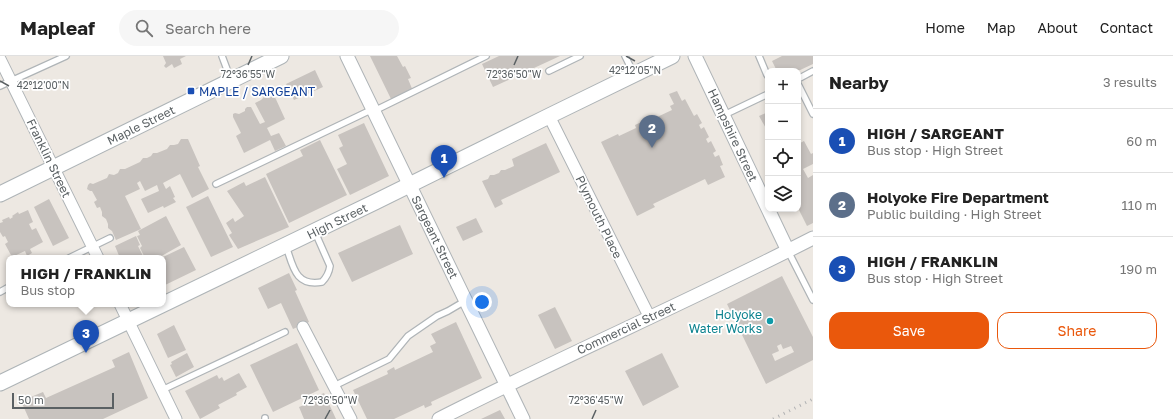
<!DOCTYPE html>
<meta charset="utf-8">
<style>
:root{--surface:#fff;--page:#f6f6f6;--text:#222;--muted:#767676;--line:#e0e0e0;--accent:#ea580c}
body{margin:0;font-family:"Golos Text",sans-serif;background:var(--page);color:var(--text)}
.controls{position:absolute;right:12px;top:12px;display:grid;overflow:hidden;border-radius:8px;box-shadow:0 2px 6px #0003}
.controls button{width:36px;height:36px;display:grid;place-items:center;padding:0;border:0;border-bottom:1px solid var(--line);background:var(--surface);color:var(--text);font:20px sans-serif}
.scale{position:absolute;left:12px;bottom:10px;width:102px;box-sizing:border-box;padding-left:4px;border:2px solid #5a6063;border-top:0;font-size:11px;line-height:14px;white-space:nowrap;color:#5a6063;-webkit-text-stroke:3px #fff;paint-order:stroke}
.you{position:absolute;left:482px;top:246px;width:14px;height:14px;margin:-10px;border:3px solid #fff;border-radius:50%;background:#1a73e8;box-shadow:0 0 0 6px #1a73e833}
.badge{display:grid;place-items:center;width:26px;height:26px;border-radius:50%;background:var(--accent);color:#fff;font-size:13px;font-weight:700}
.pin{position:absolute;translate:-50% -33px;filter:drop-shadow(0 1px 2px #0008)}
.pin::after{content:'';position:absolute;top:21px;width:14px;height:12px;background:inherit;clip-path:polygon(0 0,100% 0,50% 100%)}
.popup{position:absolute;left:6px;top:199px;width:160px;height:52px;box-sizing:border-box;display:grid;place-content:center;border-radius:8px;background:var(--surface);filter:drop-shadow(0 1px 3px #0005);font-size:13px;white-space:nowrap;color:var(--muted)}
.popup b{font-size:15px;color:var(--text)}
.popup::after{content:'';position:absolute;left:50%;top:100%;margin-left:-8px;border:8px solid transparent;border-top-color:var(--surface)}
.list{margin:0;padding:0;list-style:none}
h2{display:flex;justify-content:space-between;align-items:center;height:52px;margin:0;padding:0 16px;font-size:17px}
h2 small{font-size:13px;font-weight:400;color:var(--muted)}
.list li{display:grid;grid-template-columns:26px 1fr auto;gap:12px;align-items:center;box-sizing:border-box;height:64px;padding:0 16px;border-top:1px solid var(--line)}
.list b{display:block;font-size:15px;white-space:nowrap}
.list p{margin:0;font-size:13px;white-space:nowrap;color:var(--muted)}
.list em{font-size:13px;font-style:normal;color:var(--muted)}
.actions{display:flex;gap:8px;padding:12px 16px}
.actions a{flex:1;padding:9px 0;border:1px solid var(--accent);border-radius:12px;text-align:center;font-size:14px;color:var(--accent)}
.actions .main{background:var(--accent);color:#fff}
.icon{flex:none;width:22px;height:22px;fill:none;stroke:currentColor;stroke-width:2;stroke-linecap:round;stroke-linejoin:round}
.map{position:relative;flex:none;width:813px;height:363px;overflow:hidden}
header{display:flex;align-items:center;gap:24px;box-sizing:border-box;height:56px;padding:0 20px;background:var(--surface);border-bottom:1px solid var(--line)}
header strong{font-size:19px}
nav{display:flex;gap:22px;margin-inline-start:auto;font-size:14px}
.search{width:280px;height:36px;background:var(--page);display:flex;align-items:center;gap:10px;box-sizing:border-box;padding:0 14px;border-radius:22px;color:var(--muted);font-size:15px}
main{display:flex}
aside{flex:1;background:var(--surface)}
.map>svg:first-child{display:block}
.building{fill:#c8c3bf;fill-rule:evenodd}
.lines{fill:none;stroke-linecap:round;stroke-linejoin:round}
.service-casing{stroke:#afb4b7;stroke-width:8}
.minor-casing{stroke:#afb4b7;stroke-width:13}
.tertiary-casing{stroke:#afb4b7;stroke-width:15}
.secondary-casing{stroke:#aeb4b7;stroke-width:17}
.service{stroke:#fff;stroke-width:5.5}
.minor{stroke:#fff;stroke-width:11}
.tertiary{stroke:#fff;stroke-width:13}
.secondary{stroke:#fff;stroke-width:15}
.rail{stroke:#b1b2b3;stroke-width:3;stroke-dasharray:1 5;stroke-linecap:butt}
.ticks{fill:none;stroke:#5a6063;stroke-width:1.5}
.transit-dot{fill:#1a4fb4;stroke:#fff;stroke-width:1.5}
.culture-dot{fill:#0f9aa8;stroke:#fff;stroke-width:1.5}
.labels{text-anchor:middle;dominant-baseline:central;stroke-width:3.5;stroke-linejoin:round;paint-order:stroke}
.transit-label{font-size:12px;fill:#164399;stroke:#fff;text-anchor:start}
.street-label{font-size:12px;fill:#5a6063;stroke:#fff}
.culture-label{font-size:12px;fill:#0d838f;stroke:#fff;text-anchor:end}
.ticks-label{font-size:10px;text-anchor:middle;fill:#5a6063;stroke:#fff;stroke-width:3.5;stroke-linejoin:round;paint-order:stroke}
</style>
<header>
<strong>Mapleaf</strong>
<div class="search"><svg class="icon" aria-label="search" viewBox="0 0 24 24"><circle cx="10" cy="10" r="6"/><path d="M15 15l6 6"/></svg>Search here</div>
<nav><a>Home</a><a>Map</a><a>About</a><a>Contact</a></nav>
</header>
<main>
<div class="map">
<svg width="813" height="363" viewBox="0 0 813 363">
<rect width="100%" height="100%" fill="#ede8e2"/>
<path class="building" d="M163,0H186L180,3L182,8L174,12L172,8L166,12L164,10L166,7Z
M370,0H397L403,11L405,10L411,22L408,23L413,35L392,45Z
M499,0H560L493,31L482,8Z
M782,0H813V8L798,15H777L772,5Z
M315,14L323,31L294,44L286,28Z
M677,35L682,45L685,43L694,60L697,58L702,67L699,69L701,73L704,71L709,81L706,83L708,87L711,85L716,95L713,97L715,101L719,99L723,109L720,110L725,121L708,129L705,123L653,148L655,151L637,160L601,86L618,78L619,80L636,72L635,69L654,60L655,62L672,54L670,50L674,48L669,38Z
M274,39L285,63L267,72L271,80L279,77L286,90L275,95L270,84L244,97L236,80L241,77L233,61V58L235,57L239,58L245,55V53L247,51H251L260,68L265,66L255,47L261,44L264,41H268Z
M768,56V76L759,60Z
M364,67L389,120L350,139L337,113L347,108L339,92L343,90L338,79Z
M181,83H188L200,110L198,111L209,133L192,142L180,118L163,127L166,133L170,130L175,141L173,142L176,146L164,152L163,150L148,157L141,143L159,135L157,129L145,135L140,125L137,127L140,133L125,140L141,173L116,184L112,175L108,172V168L106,163L102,160V156L100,151L97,152L94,146L97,144L92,135H90L87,133L88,129L90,127L93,128L107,122L109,118L114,119L118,117L120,113H125L140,106L143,102H147L151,100L153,97H157L167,93L170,89H174L178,88Z
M320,84L347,139L289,167L266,118L303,100L300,94Z
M804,85L811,98L813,97V108L803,113L808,122L813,119V167L807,170L798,152V88Z
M546,87L560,116L501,144L503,148L495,152L482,125L488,123L490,119H494L499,117L501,114H505L514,110L512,103Z
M265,121L289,171L238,193L229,179L232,177L226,167L233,162L235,166L244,160L227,135L244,126L246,130Z
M208,140L233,191L211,201L186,151Z
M49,143L69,182L53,190L34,151Z
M28,154L33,166L29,168L32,174L36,172L43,186L30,193L32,197L27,200L25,195L12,201L5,188L8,186L5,180L3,181L0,176V167L3,166L2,164L9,161L10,163L13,161L12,160L18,156L19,158Z
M166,160L181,189L158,202H145L140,192L142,190L137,180L140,179L138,175Z
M476,162L483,176L463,185L456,171Z
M400,169L413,198L352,226L338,197Z
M136,180L140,189L138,190L144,202H120L115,190Z
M184,191L196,214L163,230V201Z
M289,217L297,234L295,235L309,266L293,273L281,247L268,253L258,232Z
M782,220L813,281V304L766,328L727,248ZM781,288L783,293L791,290L794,296L775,305L772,298L779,295L777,290Z
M555,251L572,285L555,293L538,259Z
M456,266L482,322L431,346L432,349L425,352L424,349L394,363H367L353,334L388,318L387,315L394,311L395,314L433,296L430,290L436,287L431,278Z
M174,269L186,294L168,302L157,278Z
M297,287L319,334L273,356L250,309Z
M129,296L148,342L103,363H29L21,345L43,336L46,342L115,311L112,304Z
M187,297L194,311L176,321L170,309L172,308L171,306Z
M662,297L679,331L643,350L625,315Z
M239,317L247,331L236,337L237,339L218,349L220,352L200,363L185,335L217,319L219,323L222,321L224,325Z
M324,337L336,363H304L299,351L309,347L307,344Z
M500,354L505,363H481Z"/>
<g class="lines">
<defs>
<path id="service" d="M222,0L231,24
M625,0L634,18
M759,0L767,19
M549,15L580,0
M798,23L813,15
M798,28L813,58
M0,30L66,0
M374,55L486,0
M724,59L768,38
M216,128L373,53
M286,190C293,210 295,231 322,226C327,221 329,217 330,210L315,176
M788,195L813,244
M69,202L110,182
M0,236L9,231
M334,330L389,303L408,280L437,260L448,255L465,245
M162,334L285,276
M265,362V363"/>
<path id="minor" d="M0,3L98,202
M549,60L650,262
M120,248L176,363
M303,271L351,363"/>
<path id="tertiary" d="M347,0L523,363
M695,0L788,195
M439,363C563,300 690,245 813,182"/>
<path id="secondary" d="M0,138L281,0
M0,327L375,146L549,60L672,0"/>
</defs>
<use href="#service" class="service-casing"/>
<use href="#minor" class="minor-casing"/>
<use href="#tertiary" class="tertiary-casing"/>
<use href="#secondary" class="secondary-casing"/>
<use href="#service" class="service"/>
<use href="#minor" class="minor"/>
<use href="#tertiary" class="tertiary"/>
<use href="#secondary" class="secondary"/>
<path class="rail" d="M773,363L813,343"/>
</g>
<path class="ticks" d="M626,0L635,5M248,9L252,0M514,9L518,0M0,25L9,30M325,363L330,354M592,363L596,354"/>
<rect class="transit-dot" x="187" y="31" width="8" height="8" rx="2"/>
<circle class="culture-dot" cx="770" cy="265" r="4"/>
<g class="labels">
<g class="transit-label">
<text x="199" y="35">MAPLE / SARGEANT</text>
</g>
<g class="street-label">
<text transform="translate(141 69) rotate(-26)">Maple Street</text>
<text transform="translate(733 79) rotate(65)">Hampshire Street</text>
<text transform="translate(49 102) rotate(64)">Franklin Street</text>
<text transform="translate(599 161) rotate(64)">Plymouth Place</text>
<text transform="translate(337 165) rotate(-26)">High Street</text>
<text transform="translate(435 181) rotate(64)">Sargeant Street</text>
<text transform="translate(626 272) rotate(-25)">Commercial Street</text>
</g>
<g class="culture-label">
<text x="762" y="258">Holyoke<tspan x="762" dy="14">Water Works</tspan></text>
</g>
</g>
<g class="ticks-label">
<text x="635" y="18">42°12'05"N</text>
<text x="248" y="22">72°36'55"W</text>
<text x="514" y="22">72°36'50"W</text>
<text x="43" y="33">42°12'00"N</text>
<text x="330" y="348">72°36'50"W</text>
<text x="596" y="348">72°36'45"W</text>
</g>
</svg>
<div class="controls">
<button>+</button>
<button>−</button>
<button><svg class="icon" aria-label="locate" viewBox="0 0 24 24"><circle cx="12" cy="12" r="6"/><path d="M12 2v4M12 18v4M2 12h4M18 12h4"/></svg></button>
<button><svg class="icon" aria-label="layers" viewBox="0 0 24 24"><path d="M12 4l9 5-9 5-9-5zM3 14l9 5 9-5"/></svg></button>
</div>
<div class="scale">50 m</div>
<div class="you"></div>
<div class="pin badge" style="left:444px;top:122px;background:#1a4fb4">1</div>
<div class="pin badge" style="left:652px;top:92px;background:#5c6f8a">2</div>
<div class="pin badge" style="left:86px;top:297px;background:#1a4fb4">3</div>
<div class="popup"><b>HIGH / FRANKLIN</b>Bus stop</div>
</div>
<aside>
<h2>Nearby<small>3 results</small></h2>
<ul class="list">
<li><span class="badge" style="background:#1a4fb4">1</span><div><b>HIGH / SARGEANT</b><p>Bus stop · High Street</p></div><em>60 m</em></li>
<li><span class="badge" style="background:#5c6f8a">2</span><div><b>Holyoke Fire Department</b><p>Public building · High Street</p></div><em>110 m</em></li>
<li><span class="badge" style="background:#1a4fb4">3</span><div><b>HIGH / FRANKLIN</b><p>Bus stop · High Street</p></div><em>190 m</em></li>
</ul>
<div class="actions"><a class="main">Save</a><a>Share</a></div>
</aside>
</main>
